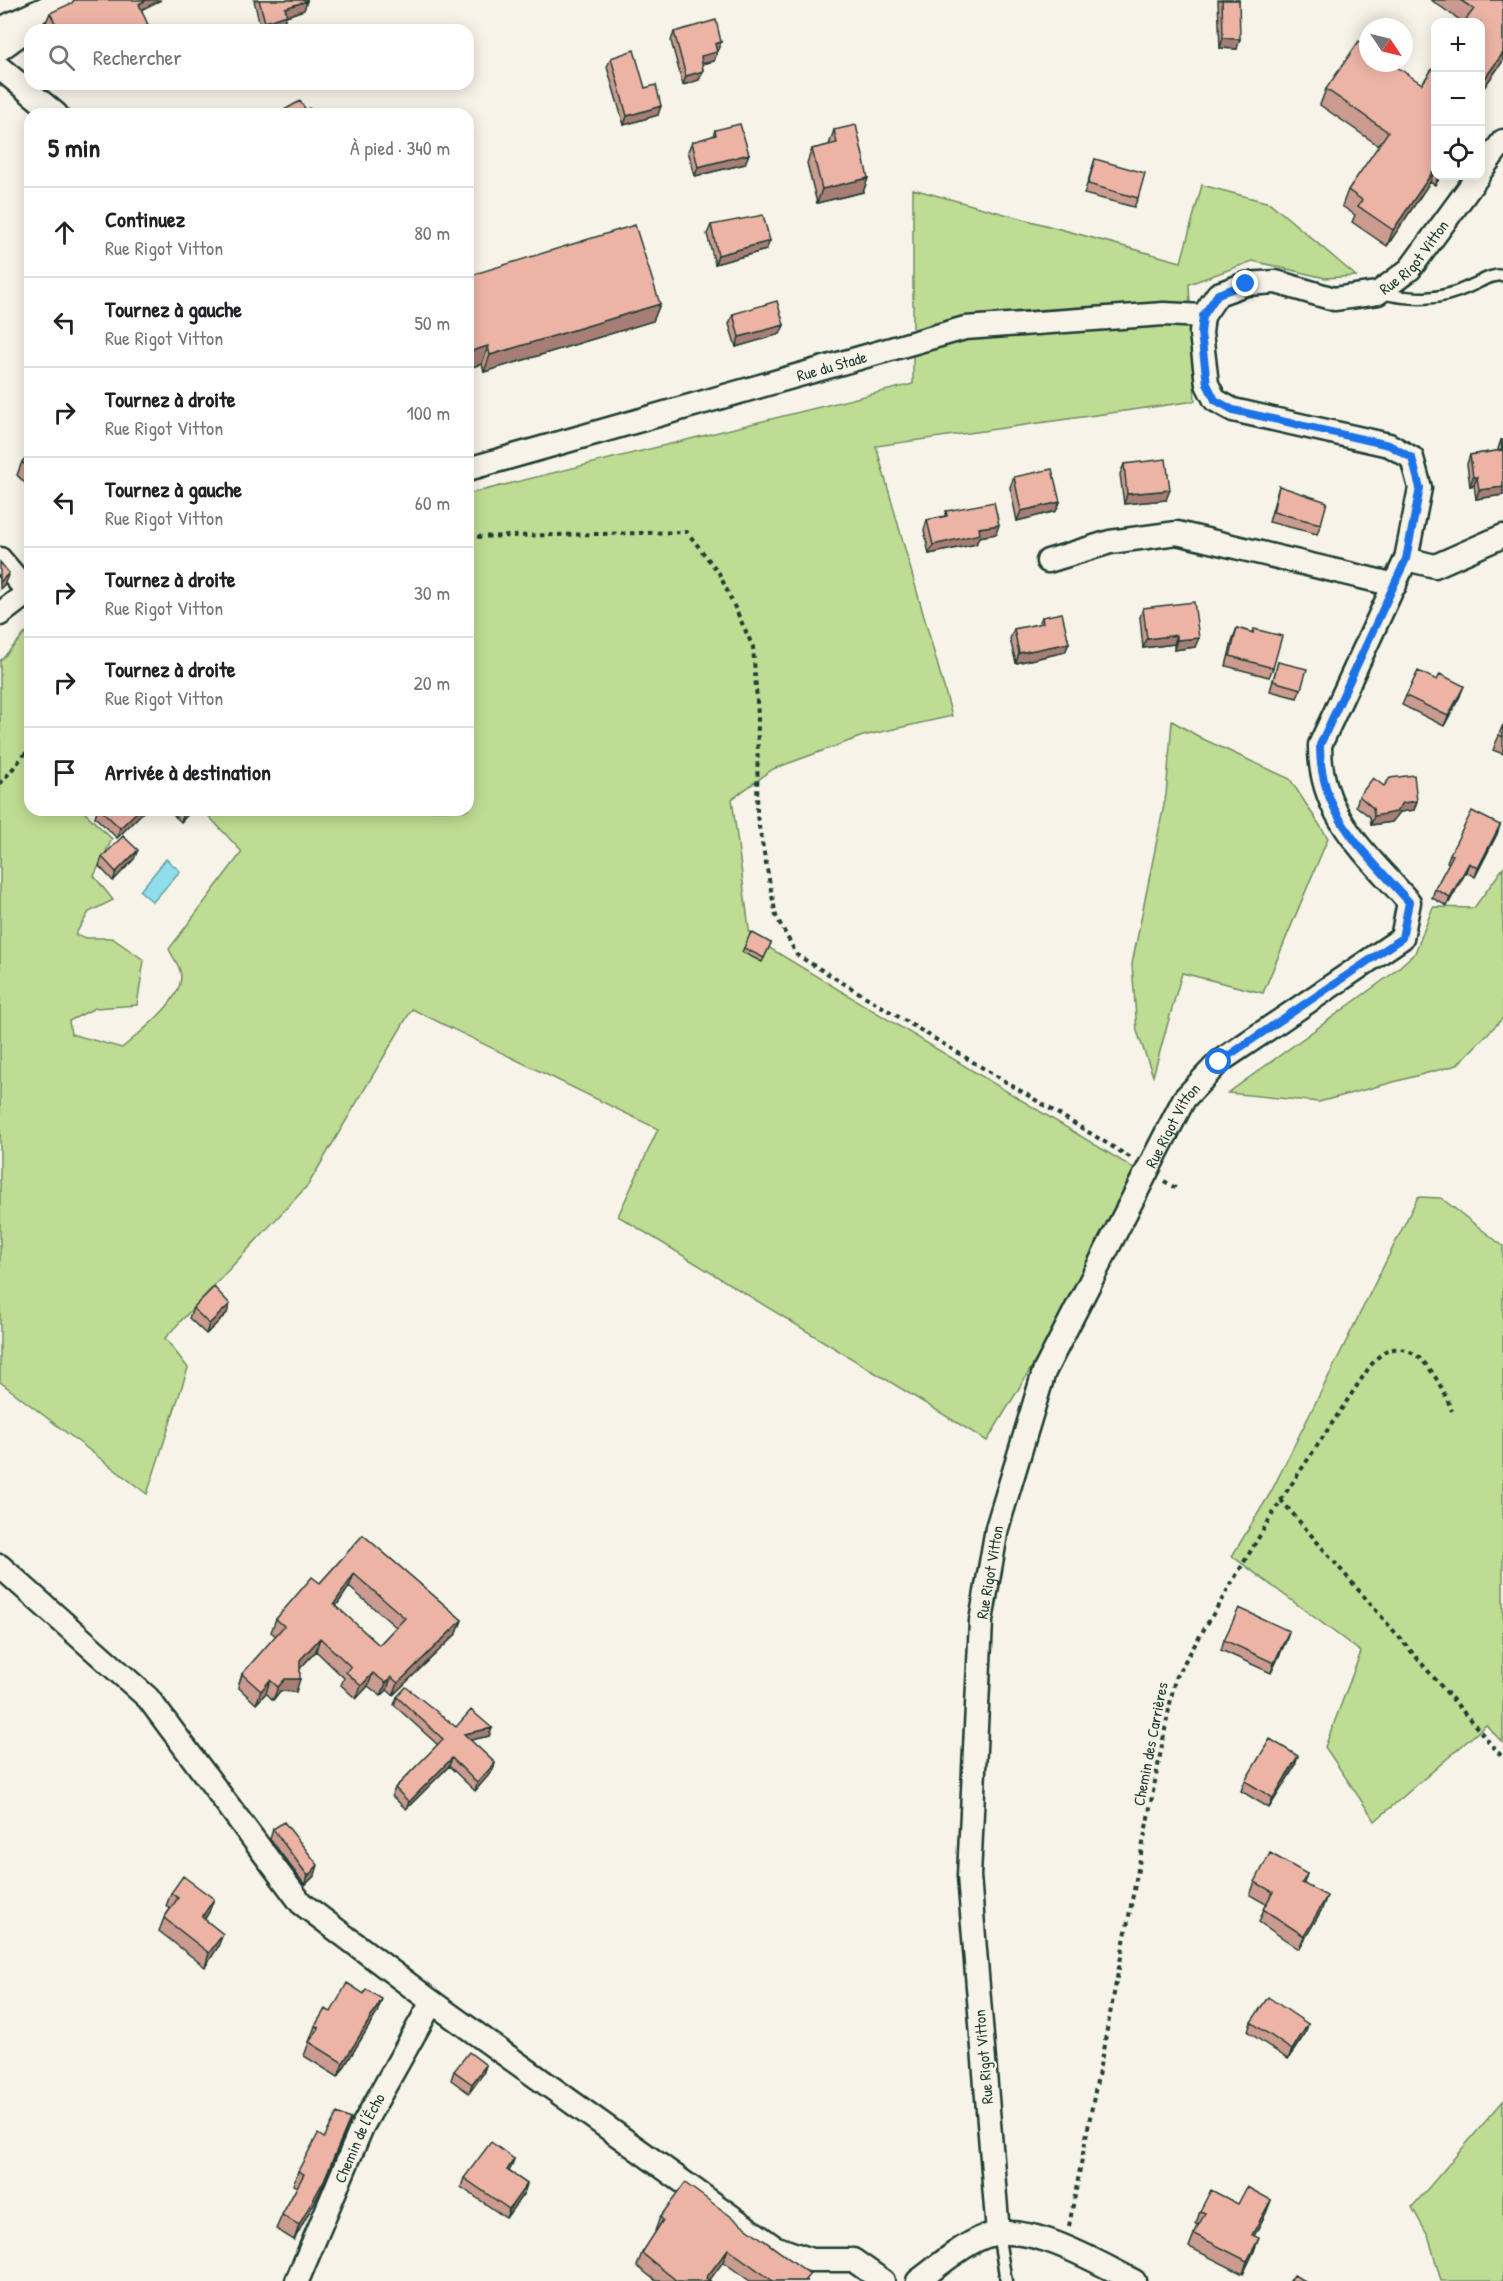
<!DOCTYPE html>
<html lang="fr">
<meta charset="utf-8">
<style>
:root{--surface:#fff;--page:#f2f2f2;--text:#202124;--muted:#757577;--line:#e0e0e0}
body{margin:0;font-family:"Patrick Hand",sans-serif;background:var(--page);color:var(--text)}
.controls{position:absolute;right:18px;top:18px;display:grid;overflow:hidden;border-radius:12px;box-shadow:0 3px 15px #0003}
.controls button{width:54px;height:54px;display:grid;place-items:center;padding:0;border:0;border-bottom:2px solid var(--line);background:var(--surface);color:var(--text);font:30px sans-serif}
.compass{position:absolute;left:1359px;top:18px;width:54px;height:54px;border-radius:50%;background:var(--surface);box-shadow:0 3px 15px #0003;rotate:125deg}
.stop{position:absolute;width:18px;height:18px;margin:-14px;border:4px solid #1a73e8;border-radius:50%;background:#fff}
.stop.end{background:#1a73e8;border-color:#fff;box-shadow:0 2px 6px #0008}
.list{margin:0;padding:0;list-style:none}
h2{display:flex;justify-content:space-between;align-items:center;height:78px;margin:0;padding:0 24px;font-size:26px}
h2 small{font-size:20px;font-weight:400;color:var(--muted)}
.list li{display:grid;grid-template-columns:39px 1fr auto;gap:18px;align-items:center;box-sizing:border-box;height:90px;padding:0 24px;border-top:2px solid var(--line)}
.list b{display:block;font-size:22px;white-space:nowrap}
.list p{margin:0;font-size:20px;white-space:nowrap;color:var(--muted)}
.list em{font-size:20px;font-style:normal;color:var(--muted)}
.icon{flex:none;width:33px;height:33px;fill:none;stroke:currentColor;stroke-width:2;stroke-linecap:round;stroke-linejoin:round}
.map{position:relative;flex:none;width:1503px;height:2281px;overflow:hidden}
.search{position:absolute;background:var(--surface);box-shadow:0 3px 15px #0003;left:24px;top:24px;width:450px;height:66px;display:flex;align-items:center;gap:15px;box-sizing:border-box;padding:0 21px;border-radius:18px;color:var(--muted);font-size:22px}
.panel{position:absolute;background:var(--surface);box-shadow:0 3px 15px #0003;left:24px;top:108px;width:450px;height:708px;border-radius:18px}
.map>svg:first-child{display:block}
.green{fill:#bfdc93;stroke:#6f8c64;stroke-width:1.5}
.water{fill:#8fdeec;stroke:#629ea2;stroke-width:1.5}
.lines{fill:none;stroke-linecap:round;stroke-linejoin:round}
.lane-casing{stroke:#1f3d34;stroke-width:15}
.street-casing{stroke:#1f3d34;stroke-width:27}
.path{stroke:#1f3d34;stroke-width:4;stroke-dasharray:4.5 4.5;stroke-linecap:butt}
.lane{stroke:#f7f3e8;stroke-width:10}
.street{stroke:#f7f3e8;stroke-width:22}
.wall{fill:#cc9b8f;stroke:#1f3d34;stroke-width:1.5;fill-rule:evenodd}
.shaded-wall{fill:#a67e74;stroke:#1f3d34;stroke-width:1.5}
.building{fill:#edb4a6;stroke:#1f3d34;stroke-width:1.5;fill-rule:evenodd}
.route{stroke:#1a73e8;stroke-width:8}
.labels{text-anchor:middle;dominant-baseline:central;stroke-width:4.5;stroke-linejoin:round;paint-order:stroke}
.street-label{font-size:16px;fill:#1f3d34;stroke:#f7f3e8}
</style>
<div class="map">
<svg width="1503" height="2281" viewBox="0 0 1503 2281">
<rect width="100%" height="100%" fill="#f7f3e8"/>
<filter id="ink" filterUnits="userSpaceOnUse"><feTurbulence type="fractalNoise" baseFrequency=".0167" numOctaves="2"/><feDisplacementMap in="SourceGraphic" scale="12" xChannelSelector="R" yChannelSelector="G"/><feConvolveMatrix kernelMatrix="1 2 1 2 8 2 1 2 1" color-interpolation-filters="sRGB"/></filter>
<g filter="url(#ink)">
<path class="green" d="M1202,185L1270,203L1356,276L1325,278L1253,261L1189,284L1195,401L876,446L952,716L863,736L773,769L732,799L750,936L1135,1169L1052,1334L987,1441L618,1216L658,1129L412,1009L308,1185L165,1338L188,1368L147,1494L0,1382V661L30,628V810H82L112,839L94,876L113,900L89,912L75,935L87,938H112L144,960L137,1005L95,1008L69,1021L71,1034L122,1048C139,1033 188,997 180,971C178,963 172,956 169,949L242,852L203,810H468V494L913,384V189L1181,262Z
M1172,721L1203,739L1290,779L1328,838L1263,993L1182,973L1153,1076L1137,1031L1132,964L1166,795Z
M1503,868V1018L1457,1065L1319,1102L1228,1093L1389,976L1415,953L1433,907L1474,908Z
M1418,1197L1441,1198L1503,1246V1743L1486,1725L1375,1821L1325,1747L1361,1652L1232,1556L1271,1492Z
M1503,2101V2281H1441L1429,2238L1412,2207Z"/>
<path class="water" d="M166,859L180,871L153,902L140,891Z"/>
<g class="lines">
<defs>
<path id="lane" d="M1381,293C1412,300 1439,301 1468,287C1481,282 1489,275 1503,275
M998,2233L1006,2281"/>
<g id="street">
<path d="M0,29L63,0"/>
<path d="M0,49L33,25"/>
<path d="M0,68L56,114"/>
<path d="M1480,172L1503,141"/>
<path id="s1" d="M468,469L965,328L1164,314L1203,316"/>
<path d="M0,559L28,592"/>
<path d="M1406,559L1435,566L1503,536"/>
<path d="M1048,561L1110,542L1177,533L1395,585"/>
<path d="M0,614L30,591"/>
<path d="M0,1566L148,1698L301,1903L432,2002L774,2247L811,2260H853L883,2281"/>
<path id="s2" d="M998,2233L969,1876L981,1621L997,1528L1044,1372L1184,1099L1219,1062L1402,938L1409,902C1366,853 1319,815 1320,745L1406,559L1420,488L1412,458L1389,445L1233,410L1215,400L1207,384L1201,333L1203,316L1218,294L1246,284L1276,282L1334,299L1378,293L1410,269L1478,176"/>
<path id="s3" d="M297,2281L362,2127L432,2002"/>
<path d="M918,2281C937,2267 957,2249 979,2239C1024,2217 1094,2261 1134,2281"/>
</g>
</defs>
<use href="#lane" class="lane-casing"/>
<use href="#street" class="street-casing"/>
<path class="path" d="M468,537L687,532L719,573L753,647L758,715L757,816L776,916L797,955L1131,1158
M0,784L30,748
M1164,1181L1179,1190
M1281,1500L1370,1366C1375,1361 1381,1352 1388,1350C1422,1341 1442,1387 1452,1411
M1069,2226L1175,1678L1281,1500L1503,1758"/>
<use href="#lane" class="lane"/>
<use href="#street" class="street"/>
</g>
<path class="wall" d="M254,0H307L304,10L286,16L283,24L266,30H261Z
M1218,0H1239L1237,49L1220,48Z
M1431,0H1503V61L1480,93V22H1463Z
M142,10L146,30H50L46,22L50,13Z
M674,32L718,51L717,52L714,61L702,64L703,71L699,80L683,85L671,41Z
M611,58L645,88L658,115L624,125L607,67Z
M1436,64V176H1441L1435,185L1430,182L1387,246L1352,222L1355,215L1342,206L1348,190L1379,146L1320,105L1326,89L1422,84Z
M715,130L745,164L695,176L688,151L692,142L713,136Z
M834,130L868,178L863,192L817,203L807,163L812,149L829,145Z
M1095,159L1138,198L1134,207L1084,194Z
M711,225L766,250L715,264L707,234Z
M468,276L660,304L653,321L484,372L482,364L468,368Z
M733,314L784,325L780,334L736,347L729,324Z
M1501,440H1503V495L1476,499L1474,485L1470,486L1467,464L1470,455L1498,451V449Z
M30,453V488L17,475L22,462Z
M1124,464L1166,500L1124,504L1120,474Z
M1014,477L1060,502L1056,511L1017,521L1010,487Z
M1279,486L1321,524L1317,534L1269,522Z
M946,511L996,534L979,537L976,544L929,554L924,530L927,520L945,516Z
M1143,608L1195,647L1174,650V644L1143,648L1140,617Z
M1042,617L1069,643L1065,652L1016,663L1010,639L1014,629L1039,624Z
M1237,628L1253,633L1273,668L1269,677L1226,666L1233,638Z
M1278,662L1301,689L1297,698L1270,691Z
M1437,680L1460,696L1444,726L1402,705L1406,696Z
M1503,725V754L1493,750Z
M1384,786L1417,801L1414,810L1400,812L1392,822L1371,825L1370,817L1356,806L1359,796Z
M97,810H145L117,838L95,817Z
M168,810H192L181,822Z
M1500,825L1497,834L1475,877L1466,872L1447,906L1432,898L1435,889L1449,863L1447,862L1450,854Z
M102,857L134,859L113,881L99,866Z
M771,943L762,962L742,952L744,948Z
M193,1308L227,1313L206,1334L189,1318Z
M363,1535L462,1620L457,1633L393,1695L387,1690L381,1696L368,1686L356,1699L341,1685L344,1678L316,1651L300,1668L296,1692L280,1691L273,1700L266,1693L256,1704L238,1687L242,1674L276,1636L271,1632L276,1619L320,1583ZM349,1587L396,1627L379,1645L336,1606Z
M1224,1640L1286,1641L1271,1673L1221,1650Z
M397,1697L456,1727L492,1728L489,1736L470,1740L495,1763L493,1770L475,1791L449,1766L406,1809L392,1796L395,1788L438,1745L394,1705Z
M1295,1766L1269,1808L1241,1791L1245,1781Z
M273,1829L315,1875L305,1885L270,1839Z
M1307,1874L1304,1883L1322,1909L1299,1949L1259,1922L1266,1904L1250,1895L1255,1882Z
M171,1893L209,1912L205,1919L218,1947L205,1967L159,1931L164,1918L170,1909L166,1906Z
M364,1994L377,2013L338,2077L304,2056L315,2026L331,2012Z
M1251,2022L1308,2024L1305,2034L1288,2059L1248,2032Z
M486,2065L483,2074L469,2093L451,2080L454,2071Z
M350,2119L319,2194L294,2240L276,2229L282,2215L297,2187L293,2185L298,2171L324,2138Z
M514,2159L509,2171L527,2184L524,2193L506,2218L461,2187L464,2178Z
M1271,2200L1266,2213L1254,2236V2251L1243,2274L1189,2247L1194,2234L1199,2225L1196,2224L1200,2211Z
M660,2217L807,2281H750L723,2262L709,2280L710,2281H656L637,2266L642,2253L656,2232L655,2231Z"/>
<path class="shaded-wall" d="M146,0H161L135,13L139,4Z
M307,1L304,10L286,16L283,24L266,30H262L265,22L285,8Z
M148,25L146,30H136Z
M1223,38L1240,39L1237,49L1220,48Z
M721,42L714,61L697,65L701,56L715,44Z
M1503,53V61L1480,93V85Z
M703,71L699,80L683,85L686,76Z
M661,106L658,115L624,125L627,116Z
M749,154L745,164L695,176L698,167Z
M1436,167L1430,182L1387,246L1393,230Z
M1438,176H1441L1435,185Z
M868,178L863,192L817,203L822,189Z
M770,241L766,250L715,264L718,255Z
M660,304L653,321L484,372L490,355Z
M784,325L780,334L736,347L739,337Z
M488,346L482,364L468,368V352Z
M1473,477H1477L1474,485L1470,486Z
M1503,487V495L1476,499L1479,490Z
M1170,490L1166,500L1124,504L1127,494Z
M1060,502L1056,511L1017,521L1021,511Z
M999,525L996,534L979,537L976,544L929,554L933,545L979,528Z
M9,573L4,585L0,589V582Z
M1177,635L1174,644L1143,648L1147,639Z
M1199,638L1195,647L1174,650L1177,640Z
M1069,643L1065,652L1016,663L1019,653Z
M1464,686L1460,696L1444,726L1448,716Z
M1417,801L1414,810L1400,812L1392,822L1371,825L1374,816L1403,803Z
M139,810H145L117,838L120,828Z
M187,810H192L181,822L184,813Z
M1500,825L1497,834L1475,877L1478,868Z
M138,850L134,859L113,881L116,872Z
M1469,863L1466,872L1447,906L1450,897Z
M230,1304L227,1313L206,1334L209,1324Z
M354,1574L349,1587L329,1617L334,1604Z
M462,1620L457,1633L393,1695L398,1683Z
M1289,1631L1286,1641L1271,1673L1274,1663Z
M320,1638L316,1651L296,1673L300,1660Z
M373,1673L368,1686L356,1699L361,1686Z
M391,1677L387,1690L381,1696L386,1683Z
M285,1679H300L296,1692L280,1691L273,1700L278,1687Z
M270,1680L266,1693L256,1704L261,1691Z
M492,1728L489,1736L462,1742L464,1734Z
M1298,1756L1295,1766L1269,1808L1273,1798Z
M452,1758L449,1766L406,1809L409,1802Z
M495,1763L493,1770L475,1791L477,1783Z
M318,1865L315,1875L305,1885L308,1876Z
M1327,1896L1322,1909L1299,1949L1304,1936Z
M214,1899L209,1912L197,1931L202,1917Z
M223,1934L218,1947L205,1967L209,1953Z
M382,1999L377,2013L338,2077L343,2063Z
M1308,2024L1305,2034L1288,2059L1292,2050Z
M486,2065L483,2074L469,2093L472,2084Z
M350,2119L319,2194L294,2240L299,2225Z
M514,2159L511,2168L503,2179L507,2170Z
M527,2184L524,2193L506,2218L509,2209Z
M1271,2200L1266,2213L1248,2248L1252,2235Z
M1259,2238L1254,2251L1243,2274L1247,2261Z
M728,2249L723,2262L709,2281L706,2278Z"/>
<path class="building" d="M74,0H146L139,4L148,25L136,30H99L98,27L92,30H59L50,13L72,3Z
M259,0H307V1L285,8L287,15L265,22Z
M1222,0H1239L1240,39L1223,38Z
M1460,0H1503V53L1480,85V22H1464L1474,9Z
M716,20L721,42L715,44L717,52L701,56L703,71L686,76L674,32Z
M1359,41L1368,47V63H1391L1422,84L1436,64V167L1393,230L1358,206L1362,200L1348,190L1388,132L1326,89Z
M634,50L645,88L656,85L661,106L627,116L611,58Z
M300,101L306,110L309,108L315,114H279V113Z
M740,124L749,154L698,167L692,142L716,135L715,130Z
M856,125L868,178L822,189L812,149L837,143L834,130Z
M1095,159L1145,173L1138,198L1088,184Z
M763,215L770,241L718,255L711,225Z
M635,225L660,304L490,355L488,346L468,352V276Z
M777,301L784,325L739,337L733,314Z
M1501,440H1503V487L1479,490L1477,477H1473L1470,455L1502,450Z
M30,453V470L22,462Z
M1166,459L1170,490L1127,494L1124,464Z
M1052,469L1060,502L1021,511L1014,477Z
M1279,486L1327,502L1321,524L1273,512Z
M994,502L999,525L979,528L980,534L933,545L927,520L947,516L946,511Z
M0,562L9,573L0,582Z
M1194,602L1199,638L1177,640V635L1147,639L1143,608Z
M1062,613L1069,643L1019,653L1014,629L1043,623L1042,617Z
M1237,628L1253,633L1254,629L1282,636L1273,668L1230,656Z
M1278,662L1307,669L1301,689L1273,681Z
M1418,671L1437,680L1440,674L1464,686L1448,716L1406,696Z
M1503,725V737L1499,735Z
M1414,775L1417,801L1403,803L1396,812L1374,816L1373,808L1359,796L1373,778L1384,786L1390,778Z
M101,810H139L120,828Z
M1472,811L1500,825L1478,868L1469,863L1450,897L1435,889L1453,855L1450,854Z
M123,836L138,850L116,872L102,857Z
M751,932L771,943L764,958L744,948Z
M214,1287L230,1304L209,1324L193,1308Z
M363,1535L462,1620L398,1683L391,1677L386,1683L373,1673L361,1686L346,1672L351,1667L320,1638L300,1660V1679H285L278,1687L270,1680L261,1691L242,1674L284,1626L276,1619L312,1577L320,1583ZM354,1574L405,1618L379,1645L334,1604Z
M1239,1608L1289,1631L1274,1663L1224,1640Z
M406,1687L456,1727L471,1710L492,1728L464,1734L495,1763L477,1783L452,1758L409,1802L395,1788L443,1739L397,1697Z
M1270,1739L1298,1756L1273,1798L1245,1781Z
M284,1822L318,1865L308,1876L273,1829Z
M1270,1853L1307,1874L1302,1883L1327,1896L1304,1936L1263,1909L1273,1892L1255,1882Z
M183,1876L214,1899L202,1917L223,1934L209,1953L164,1918L178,1898L171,1893Z
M347,1983L364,1994L366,1989L382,1999L343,2063L309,2042L319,2028L315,2026L325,2009L331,2012Z
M1268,1997L1308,2024L1292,2050L1251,2022Z
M469,2052L486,2065L472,2084L454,2071Z
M337,2113L350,2119L324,2180L299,2225L282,2215L304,2174L298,2171L318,2134L324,2138Z
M491,2142L514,2159L507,2170L527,2184L509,2209L464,2178Z
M685,2183L810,2274L804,2281H773L728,2249L706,2278L710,2281H677L642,2253L663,2220L660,2217Z
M1247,2187L1271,2200L1252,2235L1259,2238L1247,2261L1194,2234L1205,2213L1200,2211L1211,2190L1238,2204Z
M1294,2275L1304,2281H1290Z"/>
</g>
<g class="lines" filter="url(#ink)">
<path class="route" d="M1219,1062L1402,938L1409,902C1366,853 1319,815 1320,745L1406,559L1420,488L1412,458L1389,445L1233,410L1215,400L1207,384L1201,333L1203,316L1218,294L1246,284"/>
</g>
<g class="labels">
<g class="street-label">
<text stroke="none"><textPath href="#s2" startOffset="2516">Rue Rigot Vitton</textPath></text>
<text stroke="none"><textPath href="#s1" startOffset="378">Rue du Stade</textPath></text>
<text stroke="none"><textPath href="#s2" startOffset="1149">Rue Rigot Vitton</textPath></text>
<text stroke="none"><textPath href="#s2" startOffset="663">Rue Rigot Vitton</textPath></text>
<text transform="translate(1150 1744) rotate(-79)">Chemin des Carrières</text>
<text transform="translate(983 2057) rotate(-95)">Rue Rigot Vitton</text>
<text stroke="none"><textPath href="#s3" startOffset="156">Chemin de l'Écho</textPath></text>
</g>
</g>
</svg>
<div class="controls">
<button>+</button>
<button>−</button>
<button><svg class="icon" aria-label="locate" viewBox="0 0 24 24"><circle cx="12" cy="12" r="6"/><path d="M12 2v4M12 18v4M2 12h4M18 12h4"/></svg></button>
</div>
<svg class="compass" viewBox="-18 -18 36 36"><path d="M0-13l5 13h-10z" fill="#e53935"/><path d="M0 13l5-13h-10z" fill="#757577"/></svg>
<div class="stop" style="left:1219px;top:1062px"></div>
<div class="stop end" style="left:1246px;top:284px"></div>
<div class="search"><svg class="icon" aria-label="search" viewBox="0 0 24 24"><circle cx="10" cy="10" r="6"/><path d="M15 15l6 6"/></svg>Rechercher</div>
<section class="panel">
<h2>5 min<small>À pied · 340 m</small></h2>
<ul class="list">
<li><svg class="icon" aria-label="ahead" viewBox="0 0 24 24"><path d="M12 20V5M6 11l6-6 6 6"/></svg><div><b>Continuez</b><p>Rue Rigot Vitton</p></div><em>80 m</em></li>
<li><svg class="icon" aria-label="left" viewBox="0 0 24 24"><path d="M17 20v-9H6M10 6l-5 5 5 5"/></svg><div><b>Tournez à gauche</b><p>Rue Rigot Vitton</p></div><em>50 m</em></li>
<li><svg class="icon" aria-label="right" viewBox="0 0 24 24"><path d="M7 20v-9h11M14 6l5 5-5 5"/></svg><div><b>Tournez à droite</b><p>Rue Rigot Vitton</p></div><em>100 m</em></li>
<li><svg class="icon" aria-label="left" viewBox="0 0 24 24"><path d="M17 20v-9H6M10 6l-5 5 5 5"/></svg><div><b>Tournez à gauche</b><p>Rue Rigot Vitton</p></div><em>60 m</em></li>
<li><svg class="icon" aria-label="right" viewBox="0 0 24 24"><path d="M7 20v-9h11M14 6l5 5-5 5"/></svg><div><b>Tournez à droite</b><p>Rue Rigot Vitton</p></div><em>30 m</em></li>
<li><svg class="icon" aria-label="right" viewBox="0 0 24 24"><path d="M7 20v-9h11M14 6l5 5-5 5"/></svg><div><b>Tournez à droite</b><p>Rue Rigot Vitton</p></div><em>20 m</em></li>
<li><svg class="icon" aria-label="arrive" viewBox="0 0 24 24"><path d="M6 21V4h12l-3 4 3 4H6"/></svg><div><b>Arrivée à destination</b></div></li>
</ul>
</section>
</div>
